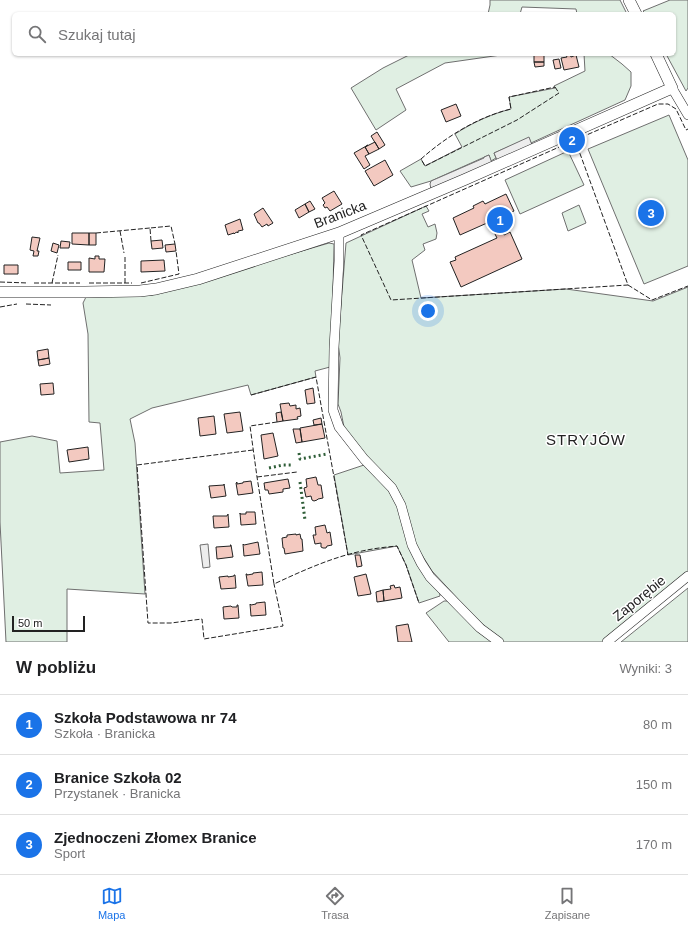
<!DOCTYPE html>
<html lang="pl">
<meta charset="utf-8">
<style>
:root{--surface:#fff;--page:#f6f6f6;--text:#202124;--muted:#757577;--line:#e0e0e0;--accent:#1a73e8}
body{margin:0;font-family:Arial,sans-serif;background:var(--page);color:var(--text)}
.scale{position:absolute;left:12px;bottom:10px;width:73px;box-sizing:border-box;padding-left:4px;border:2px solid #222;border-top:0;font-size:11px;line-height:14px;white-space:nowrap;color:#222;-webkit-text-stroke:3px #fff;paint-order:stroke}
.you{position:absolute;left:428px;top:311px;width:14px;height:14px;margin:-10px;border:3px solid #fff;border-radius:50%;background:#1a73e8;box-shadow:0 0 0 6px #1a73e833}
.badge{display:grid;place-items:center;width:26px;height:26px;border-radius:50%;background:var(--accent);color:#fff;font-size:13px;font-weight:700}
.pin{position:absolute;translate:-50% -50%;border:2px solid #fff;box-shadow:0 1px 4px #0006}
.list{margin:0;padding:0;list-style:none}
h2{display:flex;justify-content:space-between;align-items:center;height:52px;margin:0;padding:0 16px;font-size:17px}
h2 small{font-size:13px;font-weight:400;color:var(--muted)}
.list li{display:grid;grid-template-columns:26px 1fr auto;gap:12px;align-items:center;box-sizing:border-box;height:60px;padding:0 16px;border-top:1px solid var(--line)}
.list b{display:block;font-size:15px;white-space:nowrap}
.list p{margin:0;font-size:13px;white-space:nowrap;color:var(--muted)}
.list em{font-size:13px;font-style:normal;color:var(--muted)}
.icon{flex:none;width:22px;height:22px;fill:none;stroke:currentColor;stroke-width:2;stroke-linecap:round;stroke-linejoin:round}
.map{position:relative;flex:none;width:688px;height:642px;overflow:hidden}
.search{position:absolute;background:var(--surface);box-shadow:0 1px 3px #0004;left:12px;right:12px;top:12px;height:44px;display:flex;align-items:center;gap:10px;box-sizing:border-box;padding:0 14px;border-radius:6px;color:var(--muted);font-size:15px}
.sheet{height:232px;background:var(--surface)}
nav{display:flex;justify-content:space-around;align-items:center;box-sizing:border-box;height:56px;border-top:1px solid var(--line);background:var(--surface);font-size:11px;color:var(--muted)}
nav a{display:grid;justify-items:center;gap:2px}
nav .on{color:var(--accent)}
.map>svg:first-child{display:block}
.green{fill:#e0efe3;stroke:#6f6f6f}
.parking{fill:#ededed;stroke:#6f6f6f}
.building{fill:#f3c9c0;stroke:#222}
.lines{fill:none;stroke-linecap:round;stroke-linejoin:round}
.minor-casing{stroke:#222;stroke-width:10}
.tertiary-casing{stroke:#222;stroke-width:12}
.minor{stroke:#fff;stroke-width:9}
.tertiary{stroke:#fff;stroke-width:11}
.hedge{stroke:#2f5e38;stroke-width:3;stroke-dasharray:2 3;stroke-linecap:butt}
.fence{stroke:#222;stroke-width:1;stroke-dasharray:5 2;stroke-linecap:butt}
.labels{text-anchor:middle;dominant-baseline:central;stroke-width:3;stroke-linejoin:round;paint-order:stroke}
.street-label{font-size:14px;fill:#222;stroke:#fff}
.neighbourhood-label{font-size:15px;letter-spacing:1px;fill:#222;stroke:#fff}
</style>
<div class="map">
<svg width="688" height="642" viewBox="0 0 688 642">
<rect width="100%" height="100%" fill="#fff"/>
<path class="green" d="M490,0H620L627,14H577L576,9L522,7L520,14H488L490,5Z
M670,0H688V88L686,91L666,54H674V14H646L643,11Z
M411,54H508L445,63L396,89L406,110L376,130L351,88L383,68Z
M584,54H609L622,64L631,72V86L625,100L531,143L529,138L494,153L496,158L491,161L489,155L431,181L411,187L400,171L421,159L425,166L462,147L455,134C472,123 491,114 511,109L509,97L555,88L554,86L585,71Z
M669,115L688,160V266L644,284L588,149Z
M568,151L584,185L520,214L505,180Z
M579,205L586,223L568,231L562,213Z
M426,206L429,211L422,214L428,227L435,224L437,233L436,239L423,244L425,250L412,260L421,298L566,289L653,301L688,287V572L602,642H501L471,613L432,571L415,544L395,485L363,452L344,427L341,412L338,404L340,358L338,342L346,243Z
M329,243L334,244L332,340L330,367L315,371L316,377L251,395L248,385L152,408L130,419L135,443L145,594L67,589V642H6L0,522V442L32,436L57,441L60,473L104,470L100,423L89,422L88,334L83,303L86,297L152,295Z
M364,465L368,466L388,488L399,505L409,546L439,589L440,596L419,603L406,565L397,546L348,555L334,475Z
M688,588V642H621Z
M444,601H447L494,642H449L426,613Z"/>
<path class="parking" d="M529,137L532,145L497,160L494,153Z
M489,155L492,163L431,189L430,184L431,181L484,158V157Z
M208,544L210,567L203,568L200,545Z"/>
<path class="building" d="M534,54H544V62H534Z
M570,54L571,57L576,55L579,67L564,70L561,58L567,57L566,55Z
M559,59L561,68L555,69L553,60Z
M534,62H544V66L535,67Z
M456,104L461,116L446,122L441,110Z
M377,132L385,145L379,149L371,136Z
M375,142L379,149L369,154L365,147Z
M368,145L365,147L369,154L365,156L370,165L364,169L354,153Z
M385,160L393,175L374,186L365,171Z
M334,191L342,204L330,211L327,207L325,208L323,205L325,203L322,198Z
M506,194L514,211L460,235L453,218L474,208L473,206L483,201L485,204Z
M310,201L315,209L309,212L305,204Z
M305,204L309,212L299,218L295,210Z
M263,208L273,223L268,226L267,224L262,227L259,223H258L254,214Z
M240,219L243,230L238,231V233L237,232L235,233L234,234V233L228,235L225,225Z
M496,219L504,235L510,232L522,259L461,287L450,262L456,260L455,257L497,238L489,222Z
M72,233H89V245L72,244Z
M89,233H96V245H89Z
M32,237L40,238L37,251H39L38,256H33L34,251L30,250Z
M162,240L163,248L152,249L151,241Z
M61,241L70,242L69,248H60Z
M53,243L59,245L57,253L51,251Z
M175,244L176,251L166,252L165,245Z
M95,256H99V259H105L104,272H89V258L95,259Z
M164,260L165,271L141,272V261Z
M68,262H81V270H68Z
M4,265H18V274H4Z
M48,349L49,358L38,360L37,351Z
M49,358L50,364L39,366L38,360Z
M53,383L54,394L41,395L40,384Z
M313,388L315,403L307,404L305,390Z
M289,403L290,406L296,405V409L300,408L301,416L297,417L298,419L283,421L280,404Z
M240,412L243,431L227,433L224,414Z
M281,412L283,421L277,422L276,413Z
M214,416L216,434L200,436L198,418Z
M321,418L322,424L314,425L313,420Z
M322,424L325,438L302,442L300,428Z
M293,429H300L302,442L296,443Z
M273,433L278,456L264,459L261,435Z
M88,447L89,459L69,462L67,450Z
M316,477L318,485H321L323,498L318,499L317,500L314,501L312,500L311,496L306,497L304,488L307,487L306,479Z
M288,479L290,488L283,489V492L269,494L268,490H265L264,483Z
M251,481L253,493L238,495L236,483L237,482V484L243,483V482Z
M224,484L226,496L211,498L209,486L224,485Z
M246,512H255L256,524L241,525L240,513V514H246Z
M228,514L229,527L214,528L213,516H227Z
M325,525L327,533L330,532L332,545L327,546L326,548H323L321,547V543L315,544L313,535H316L315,527Z
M296,534V535L300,534L301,539H302L303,551L285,554L284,548H283L282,538L287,537V535Z
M258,542L260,554L244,556L243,544L244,545Z
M230,545H231L233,557L217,559L216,547L231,546Z
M355,555H360L362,566L357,567Z
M262,572L263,585L248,586L246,574H247V575L253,574V573Z
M366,574L371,594L358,596L354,577Z
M234,575H235L236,588L221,589L219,577L228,576V577L234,576Z
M394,585L395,588L400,587L402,598L384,601L383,590L391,589L390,586Z
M383,590L384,601L377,602L376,592Z
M265,602L266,615L251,616L250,604L251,605L256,604V603Z
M237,605H238L239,618L224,619L223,607L231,606L232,607H237Z
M408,624L412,642H398L396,626Z"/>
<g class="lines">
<defs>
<path id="minor" d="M672,88L688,115
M339,233V261L334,348L333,410L339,427L364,459L392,488L401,505L412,545L421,563L430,577L480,628L499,642
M607,642L688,576"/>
<path id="tertiary" d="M629,0L636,14
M0,292H85L140,291L156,289L198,279L339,233L466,179L672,88L656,54"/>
</defs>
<use href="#minor" class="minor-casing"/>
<use href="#tertiary" class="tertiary-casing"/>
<use href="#minor" class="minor"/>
<use href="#tertiary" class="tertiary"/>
<path class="hedge" d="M299,453L300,459L327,454
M269,468L283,465H293
M300,482L305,520"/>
<path class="fence" d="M555,87L559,93L517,120L425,166L421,159C447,136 478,117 511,109L509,97Z
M575,140L628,285L391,300L361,235Z
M575,140L658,104H668L676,109L686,130L688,129
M120,231L124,253
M96,233L150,228
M151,241L150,228L171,226L175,244
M0,282L28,283
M34,283H80
M52,283L58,255
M89,283H132
M125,283V256
M141,283L179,274L176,251
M628,285L652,300L688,286
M26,304L51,305
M0,307L17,304
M251,395L316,377L348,555
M277,422L250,426L257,477L274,584C304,570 335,556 367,550C377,548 387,547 397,546L406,565L419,603
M253,450L137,465L148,623H171L202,619L204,639L283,626L274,584
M257,477L297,472"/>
</g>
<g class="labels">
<g class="street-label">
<text transform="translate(340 214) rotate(-21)">Branicka</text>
<text transform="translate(639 598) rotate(-39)">Zaporębie</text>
</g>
<g class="neighbourhood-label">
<text x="586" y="439">STRYJÓW</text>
</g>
</g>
</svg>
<div class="scale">50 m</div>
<div class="you"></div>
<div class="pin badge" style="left:500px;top:220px">1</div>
<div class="pin badge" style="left:572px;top:140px">2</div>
<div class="pin badge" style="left:651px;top:213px">3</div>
<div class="search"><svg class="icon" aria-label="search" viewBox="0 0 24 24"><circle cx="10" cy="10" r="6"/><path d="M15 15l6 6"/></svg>Szukaj tutaj</div>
</div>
<section class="sheet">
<h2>W pobliżu<small>Wyniki: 3</small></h2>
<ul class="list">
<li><span class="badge">1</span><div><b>Szkoła Podstawowa nr 74</b><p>Szkoła · Branicka</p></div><em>80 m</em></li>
<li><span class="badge">2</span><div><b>Branice Szkoła 02</b><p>Przystanek · Branicka</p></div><em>150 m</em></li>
<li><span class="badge">3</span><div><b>Zjednoczeni Złomex Branice</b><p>Sport</p></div><em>170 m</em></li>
</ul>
</section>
<nav>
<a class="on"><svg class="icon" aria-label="map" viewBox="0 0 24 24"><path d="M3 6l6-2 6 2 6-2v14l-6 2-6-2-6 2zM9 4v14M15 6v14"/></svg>Mapa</a>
<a><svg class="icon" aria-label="directions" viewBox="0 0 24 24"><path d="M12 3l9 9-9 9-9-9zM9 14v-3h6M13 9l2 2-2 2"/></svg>Trasa</a>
<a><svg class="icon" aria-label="saved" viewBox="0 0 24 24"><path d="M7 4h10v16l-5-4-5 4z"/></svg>Zapisane</a>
</nav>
